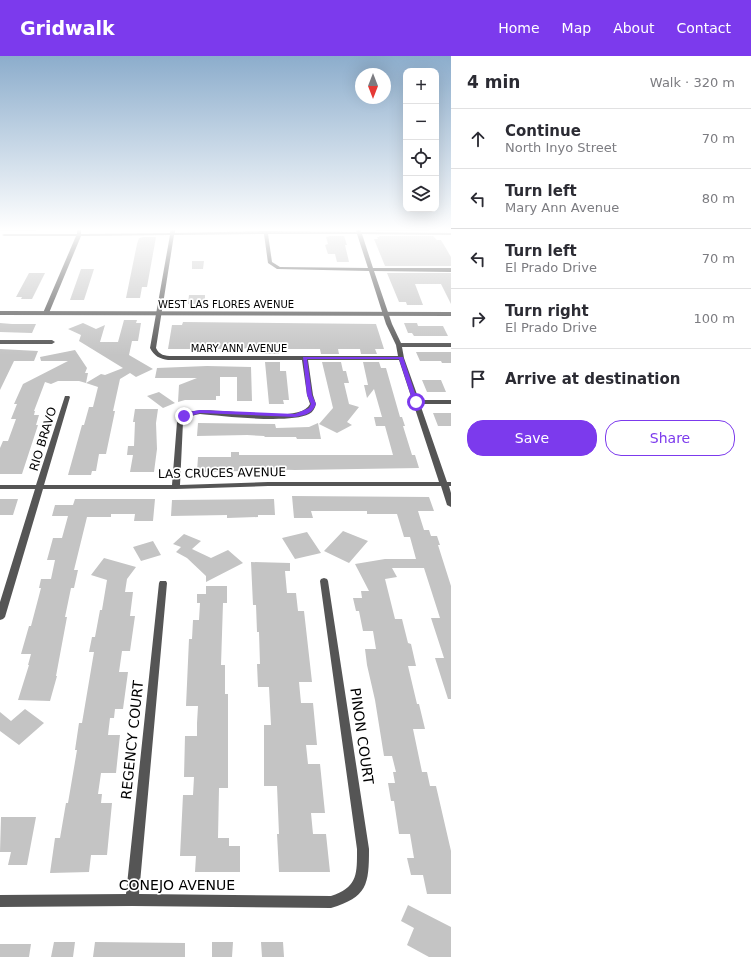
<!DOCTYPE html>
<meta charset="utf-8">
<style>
:root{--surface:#fff;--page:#f7f7f7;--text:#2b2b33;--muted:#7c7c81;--line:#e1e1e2;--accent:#7c3aed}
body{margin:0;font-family:"DejaVu Sans",sans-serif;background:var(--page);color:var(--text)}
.controls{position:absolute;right:12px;top:12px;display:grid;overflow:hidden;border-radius:8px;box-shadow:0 4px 16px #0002}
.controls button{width:36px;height:36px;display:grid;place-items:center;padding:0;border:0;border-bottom:1px solid var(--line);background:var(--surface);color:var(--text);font:20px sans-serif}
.compass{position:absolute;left:355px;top:12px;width:36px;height:36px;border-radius:50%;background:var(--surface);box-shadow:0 4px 16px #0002;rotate:180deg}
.stop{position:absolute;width:12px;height:12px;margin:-9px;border:3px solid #7c3aed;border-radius:50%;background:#fff}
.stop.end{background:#7c3aed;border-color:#fff;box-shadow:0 1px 4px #0008}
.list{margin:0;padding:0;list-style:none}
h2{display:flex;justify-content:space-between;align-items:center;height:52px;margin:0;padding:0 16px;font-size:17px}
h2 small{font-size:13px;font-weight:400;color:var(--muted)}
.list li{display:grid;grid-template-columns:26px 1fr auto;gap:12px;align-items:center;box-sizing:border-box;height:60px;padding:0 16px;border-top:1px solid var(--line)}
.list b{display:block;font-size:15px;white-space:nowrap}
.list p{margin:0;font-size:13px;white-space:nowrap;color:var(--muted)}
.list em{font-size:13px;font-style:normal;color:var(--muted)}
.actions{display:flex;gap:8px;padding:12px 16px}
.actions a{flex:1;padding:9px 0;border:1px solid var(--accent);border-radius:16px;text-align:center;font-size:14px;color:var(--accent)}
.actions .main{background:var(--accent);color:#fff}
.icon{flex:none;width:22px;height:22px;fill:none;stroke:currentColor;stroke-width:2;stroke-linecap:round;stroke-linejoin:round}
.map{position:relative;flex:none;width:451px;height:901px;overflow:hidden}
header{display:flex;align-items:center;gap:24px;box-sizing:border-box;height:56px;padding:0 20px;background:var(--accent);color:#fff}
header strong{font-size:19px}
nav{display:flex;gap:22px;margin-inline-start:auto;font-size:14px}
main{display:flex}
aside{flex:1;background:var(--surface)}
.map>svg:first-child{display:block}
.building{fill:#c4c4c4}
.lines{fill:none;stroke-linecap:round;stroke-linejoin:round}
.service{stroke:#555;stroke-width:3}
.minor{fill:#555;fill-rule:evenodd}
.tertiary{fill:#555;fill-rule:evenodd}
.route{fill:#7c3aed}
.labels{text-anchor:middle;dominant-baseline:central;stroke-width:3.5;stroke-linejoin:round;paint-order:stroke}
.far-street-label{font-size:10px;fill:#000;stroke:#fff}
.street-label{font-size:12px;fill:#000;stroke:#fff}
.near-street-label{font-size:14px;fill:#000;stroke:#fff}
</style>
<header>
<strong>Gridwalk</strong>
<nav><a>Home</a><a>Map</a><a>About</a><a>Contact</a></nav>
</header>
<main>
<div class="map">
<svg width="451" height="901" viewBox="0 0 451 901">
<rect width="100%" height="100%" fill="#fff"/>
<path class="building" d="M376,173H429L430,175H377Z
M330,180H344L347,189H345L349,206H337L335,198H328L325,189L328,188L326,181Z
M379,180H433L437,184H441L451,201V210H385L374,183H378L377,181H380Z
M144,181H156L147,231H142L140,242H126L137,188L139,182Z
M192,205H204L203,213H192Z
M81,213H94L84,244H70Z
M29,217H45L32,243H21L22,241H16Z
M387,217H451V248L441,228H415L423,249H407L406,246H399Z
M189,239H205V248H188Z
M124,264H137L136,267H141L138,285H132L129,299L153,313L136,321L130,317L120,323L113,355H115L106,398H99L96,415H92L91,419H68L82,369H84L89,351H93L98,331L86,327L101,318L105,319L123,312L79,285L81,279L68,273L83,267L96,273L105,269L100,286H118Z
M183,266L376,268L384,293H375L377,298H361L360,293H338L339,298H321L320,293H278L279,298H265L264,291L238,293H168L172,269H182Z
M0,267L12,268H36L32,277L0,276Z
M404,267H417L418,270H443L448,280H414L412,277H408Z
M0,293L38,295L34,305H14L0,334Z
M75,294L87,312L85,317H88L86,327L79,325H58L51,328L45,326L34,355H35L34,359H39L36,369H38L22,418H0V392L3,385H8L16,363H11L17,348H14L23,328L68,305H41L40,301Z
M416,296H451V307H442L441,305H420Z
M265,306H280V315H286L289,344H283L284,348H269Z
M322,306H341L343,315H346L349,327H344L349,348L359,351L347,366L352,369L337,377L319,368L333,352Z
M363,306H379L381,312H386L400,361H402L405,370H403L412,399H415L419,412L295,414L262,413V410H243V415L197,416L198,401H231V396H239V399H393L385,370H376L374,361H382L374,333L367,342L364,329H368Z
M207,310L251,311L252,345H237V321H220V340H216V344H185L178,346L179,329L197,322H155L157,312Z
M422,324H441L446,336H427Z
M159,336L175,347L163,352L147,340Z
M135,353H158L156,367L157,393L154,416H130L133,399H127L128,390H134L135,366H133Z
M433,357H451V370H438Z
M198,367L275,368L276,372L309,371L318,367L321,383H297L296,381H265L264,380L247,379L197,380Z
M292,440L429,441L434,455H418L424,474H429L431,480H437L440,489H438L451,530V643H448L435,602H444L431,562H440L424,512H392L397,521L385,523L395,563H402L408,587L411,588L416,610H408L417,648H419L425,673H413L422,716H427L430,730H436L451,795V838H427L423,819H411L407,802H414L410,778H399L394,745H391L388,727H395L393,716H396L392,700H384L375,644L367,609L365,593H376L373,575H363L359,555H356L353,542H362L361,535H369L355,508L385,503H416L410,481H404L397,458H367V455H311L313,462H294Z
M0,443H18L13,459H0Z
M75,443H155L153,465H134L135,458H111V461H87L74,514H78L74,532H71L65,561H67L56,620H57L50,645L18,644L29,609H28L31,598H21L29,570H31L41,532H39L41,523H51L55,504H47L53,482H62L68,460H52L55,449H73Z
M274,443L275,459H258V461L227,462V459L171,460L172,444Z
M343,475L368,485L349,507L324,495Z
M307,476L321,497L295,503L282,482Z
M184,478L201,485L192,493L211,502L228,494L243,507L206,526V520L187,502L176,496L181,491L173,488Z
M153,485L161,499L141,505L133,491Z
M104,502L136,511L127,523L125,536H133L130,560H135L130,595H122L119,616H128L123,653H115L114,662H110L108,679H120L116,717H101L98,738H102L101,747H112L107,799H91L89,816L50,817L55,782H60L66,747H68L77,694H75L79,667H82L94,596H89L92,581H95L100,554H102L107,524L91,519Z
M251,506L290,507V515H285L287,537H296L298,555H304L312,626H299L301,647H313L317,689H306L308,708H320L325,757H311L313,778H326L330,816H279L277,778H279L277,730H264V669H271L269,631H258L257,608H260L259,576H257L256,549H253Z
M206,530H227V547H223L221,609H225V638H228V732H219L218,782H229V790H240V816H195L196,800H180L183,739H193L194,721H184L185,680H197V667L198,650H186L189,583H192L193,564H199L200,547H197V538H206Z
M25,653L44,667L19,689L0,675V656L11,665Z
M1,761H36L27,809H8L11,796H0Z
M408,849L451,871V901H429L407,889L414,872L401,865Z
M54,886H75L73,901H51Z
M95,886L185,887V901H93Z
M212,886H233L232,901H212Z
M261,886H283L284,901H262Z
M0,888H31L29,901H0Z"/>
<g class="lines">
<path class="service" d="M0,173H19
M19,173H35"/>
<path class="minor" d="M77,173H81V178L170,177L171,173H175V177L266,175L356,176L357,173H360L361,176L451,177V179L362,178L373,212H451V216L374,215L392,268L401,287H451V291H402L404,302L419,344H451V348H420L447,426H451V430H449L451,437V451L447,449L441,430H268L176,433H43L5,561L3,563L0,564V546L35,433H0V429H36L65,340H69L70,341L44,429H172L177,366C180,362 184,358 189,356C212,348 299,371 310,348L307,339L302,304H168C160,303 154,300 150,292L170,179L81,180L49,257L44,258L43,257L76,180H4L2,179L4,178H77ZM264,178L268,207L277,213L369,215L386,268L396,289L398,300H172C165,300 159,299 156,292L174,179ZM268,178H357L368,212L280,211L272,206ZM308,304H399L439,426H268L180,429L183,366C188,361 193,359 200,358C223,360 290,368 309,358C313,356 315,352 316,348L313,339Z
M0,284H52L55,286L52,288H0Z
M324,522L327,523L328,525L369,793C369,829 367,841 331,852L132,850L0,851V839L126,838L159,527L160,525H166L167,527L139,838L331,840C358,831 357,818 357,793L320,525L321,523Z"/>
<path class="tertiary" d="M0,255L451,256V260L0,259Z"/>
</g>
<linearGradient id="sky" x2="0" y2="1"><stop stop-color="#8cadcc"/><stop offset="0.58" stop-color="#fff"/><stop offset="1" stop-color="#fff" stop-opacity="0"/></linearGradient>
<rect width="451" height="299" fill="url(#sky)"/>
<path class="route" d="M303,301H403L418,346L416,348L413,346L399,303H307L312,339L316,348C312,358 305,359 295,361L200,357L184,362L182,360L189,356L200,354L295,358L309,352L311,348L307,339Z"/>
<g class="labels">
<g class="far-street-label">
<text x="226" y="248">WEST LAS FLORES AVENUE</text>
<text x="239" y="292">MARY ANN AVENUE</text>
</g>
<g class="street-label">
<text transform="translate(43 383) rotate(-73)">RIO BRAVO</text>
<text transform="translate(222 417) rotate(-1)">LAS CRUCES AVENUE</text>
</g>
<g class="near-street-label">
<text transform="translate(362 680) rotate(82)">PINON COURT</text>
<text transform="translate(132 684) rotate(-84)">REGENCY COURT</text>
<text x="177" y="829">CONEJO AVENUE</text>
</g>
</g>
</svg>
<div class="controls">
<button>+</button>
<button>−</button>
<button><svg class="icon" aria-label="locate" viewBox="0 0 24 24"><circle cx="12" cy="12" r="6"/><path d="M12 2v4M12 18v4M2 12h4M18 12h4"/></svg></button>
<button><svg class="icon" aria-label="layers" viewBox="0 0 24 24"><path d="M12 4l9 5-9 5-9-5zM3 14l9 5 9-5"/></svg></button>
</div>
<svg class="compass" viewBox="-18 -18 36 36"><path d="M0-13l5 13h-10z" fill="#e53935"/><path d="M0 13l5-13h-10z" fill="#7c7c81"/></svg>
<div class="stop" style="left:416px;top:346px"></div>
<div class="stop end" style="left:184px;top:360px"></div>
</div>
<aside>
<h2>4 min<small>Walk · 320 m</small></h2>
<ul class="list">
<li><svg class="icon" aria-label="ahead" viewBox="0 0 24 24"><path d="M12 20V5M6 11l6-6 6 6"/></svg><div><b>Continue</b><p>North Inyo Street</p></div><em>70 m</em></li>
<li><svg class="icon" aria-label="left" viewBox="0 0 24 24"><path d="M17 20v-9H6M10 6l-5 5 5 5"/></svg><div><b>Turn left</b><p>Mary Ann Avenue</p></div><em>80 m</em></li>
<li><svg class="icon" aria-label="left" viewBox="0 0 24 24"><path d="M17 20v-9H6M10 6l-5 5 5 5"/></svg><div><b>Turn left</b><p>El Prado Drive</p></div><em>70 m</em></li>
<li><svg class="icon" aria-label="right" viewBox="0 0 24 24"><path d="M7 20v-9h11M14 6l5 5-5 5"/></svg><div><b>Turn right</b><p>El Prado Drive</p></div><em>100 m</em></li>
<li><svg class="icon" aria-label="arrive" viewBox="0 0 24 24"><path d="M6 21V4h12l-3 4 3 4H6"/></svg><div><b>Arrive at destination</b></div></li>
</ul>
<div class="actions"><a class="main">Save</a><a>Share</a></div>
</aside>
</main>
